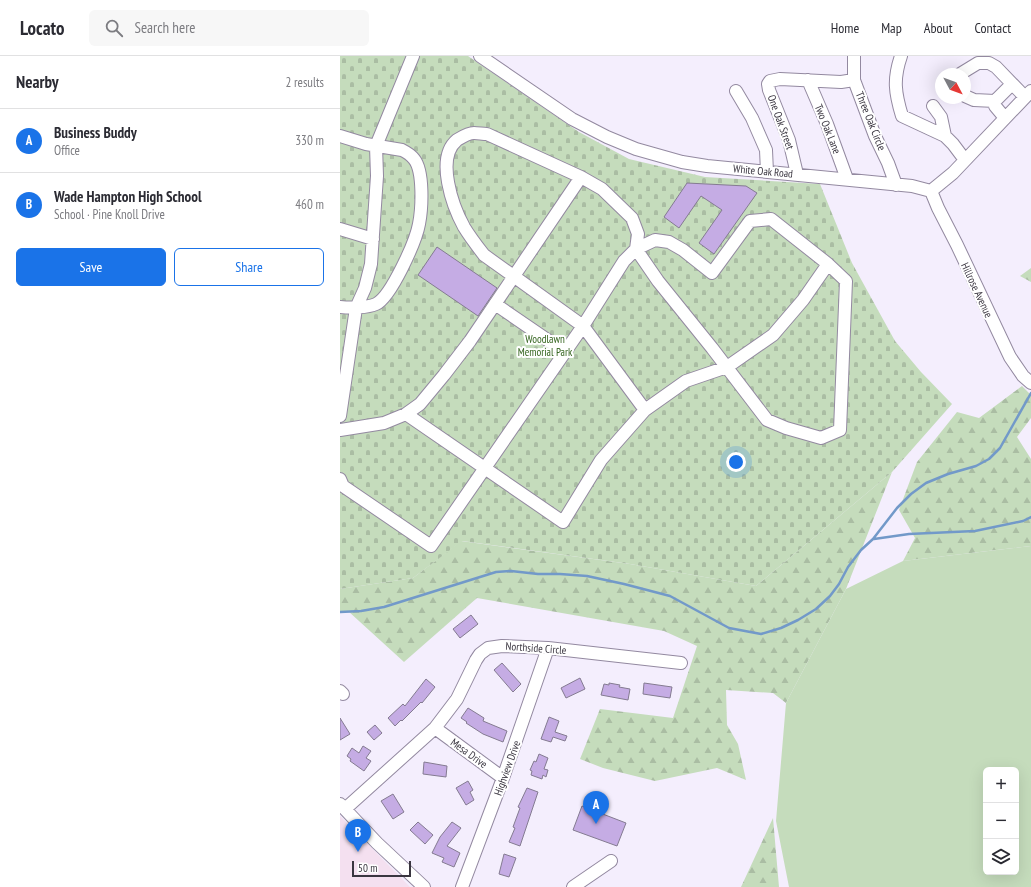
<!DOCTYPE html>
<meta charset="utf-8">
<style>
:root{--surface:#fff;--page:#f7f7f7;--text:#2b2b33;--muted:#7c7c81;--line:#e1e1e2;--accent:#1a73e8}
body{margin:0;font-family:"PT Sans Narrow",sans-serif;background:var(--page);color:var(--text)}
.controls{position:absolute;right:12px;bottom:12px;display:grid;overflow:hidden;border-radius:6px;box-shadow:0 4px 16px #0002}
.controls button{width:36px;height:36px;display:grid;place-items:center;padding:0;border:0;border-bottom:1px solid var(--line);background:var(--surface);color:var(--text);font:20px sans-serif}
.compass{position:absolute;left:595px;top:12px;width:36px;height:36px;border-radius:50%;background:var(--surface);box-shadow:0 4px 16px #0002;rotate:131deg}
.scale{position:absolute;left:12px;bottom:10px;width:59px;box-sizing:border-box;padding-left:4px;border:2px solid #3a3640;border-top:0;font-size:11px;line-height:14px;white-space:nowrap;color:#3a3640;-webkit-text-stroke:3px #fff;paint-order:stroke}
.you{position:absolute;left:396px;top:406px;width:14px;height:14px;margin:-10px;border:3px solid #fff;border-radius:50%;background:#1a73e8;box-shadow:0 0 0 6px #1a73e833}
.badge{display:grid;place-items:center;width:26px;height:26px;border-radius:50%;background:var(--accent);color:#fff;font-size:13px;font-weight:700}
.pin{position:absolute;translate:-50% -33px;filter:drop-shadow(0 1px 2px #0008)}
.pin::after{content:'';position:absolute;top:21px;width:14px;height:12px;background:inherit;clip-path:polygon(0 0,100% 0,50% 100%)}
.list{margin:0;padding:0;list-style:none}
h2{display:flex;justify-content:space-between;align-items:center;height:52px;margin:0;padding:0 16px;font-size:17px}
h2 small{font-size:13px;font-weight:400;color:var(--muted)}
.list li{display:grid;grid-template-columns:26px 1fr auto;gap:12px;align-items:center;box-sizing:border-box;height:64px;padding:0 16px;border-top:1px solid var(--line)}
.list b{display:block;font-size:15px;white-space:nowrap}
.list p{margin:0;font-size:13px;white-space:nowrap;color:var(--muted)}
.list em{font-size:13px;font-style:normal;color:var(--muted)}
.actions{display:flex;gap:8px;padding:12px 16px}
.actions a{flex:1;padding:9px 0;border:1px solid var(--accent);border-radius:6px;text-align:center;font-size:14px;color:var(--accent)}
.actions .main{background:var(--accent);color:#fff}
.icon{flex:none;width:22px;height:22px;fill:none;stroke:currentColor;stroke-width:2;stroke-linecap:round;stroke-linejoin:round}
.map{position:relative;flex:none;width:691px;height:831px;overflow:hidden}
header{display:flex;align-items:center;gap:24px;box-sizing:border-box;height:56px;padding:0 20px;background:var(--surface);border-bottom:1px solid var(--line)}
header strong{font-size:19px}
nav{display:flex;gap:22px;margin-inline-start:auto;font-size:14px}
.search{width:280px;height:36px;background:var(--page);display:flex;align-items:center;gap:10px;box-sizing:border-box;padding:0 14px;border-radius:6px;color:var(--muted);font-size:15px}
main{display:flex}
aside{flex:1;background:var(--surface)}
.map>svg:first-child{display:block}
.education{fill:#f4e0f0}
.forest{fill:url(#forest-firs)}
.cemetery{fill:url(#cemetery-stones)}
.green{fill:#c5dcbc;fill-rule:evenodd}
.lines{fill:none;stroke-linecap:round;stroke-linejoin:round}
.stream{stroke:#7299c9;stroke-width:2.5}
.building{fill:#c5ace4;stroke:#847b91}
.minor-casing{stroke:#9389a0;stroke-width:14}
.minor{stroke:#fff;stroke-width:12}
.labels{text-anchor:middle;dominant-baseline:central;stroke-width:4;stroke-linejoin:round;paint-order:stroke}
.street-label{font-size:11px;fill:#3a3640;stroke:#fff}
.park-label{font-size:11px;fill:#33631d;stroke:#fff}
</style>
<header>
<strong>Locato</strong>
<div class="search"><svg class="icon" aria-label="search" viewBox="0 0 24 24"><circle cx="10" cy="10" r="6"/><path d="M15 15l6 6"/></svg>Search here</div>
<nav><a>Home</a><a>Map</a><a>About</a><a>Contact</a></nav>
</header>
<main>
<aside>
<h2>Nearby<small>2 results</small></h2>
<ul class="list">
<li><span class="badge">A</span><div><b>Business Buddy</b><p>Office</p></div><em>330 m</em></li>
<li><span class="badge">B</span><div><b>Wade Hampton High School</b><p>School · Pine Knoll Drive</p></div><em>460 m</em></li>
</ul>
<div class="actions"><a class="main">Save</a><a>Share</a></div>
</aside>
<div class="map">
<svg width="691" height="831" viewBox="0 0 691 831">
<defs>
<pattern id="forest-firs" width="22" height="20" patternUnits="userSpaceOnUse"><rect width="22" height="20" fill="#c5dcbc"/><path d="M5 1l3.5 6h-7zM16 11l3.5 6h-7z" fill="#aabda3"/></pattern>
<pattern id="cemetery-stones" width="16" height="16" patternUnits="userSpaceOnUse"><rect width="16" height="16" fill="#c5dcbc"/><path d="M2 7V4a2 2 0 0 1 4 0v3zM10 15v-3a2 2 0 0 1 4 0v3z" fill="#aabda3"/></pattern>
</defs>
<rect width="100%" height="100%" fill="#f4eefd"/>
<path class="education" d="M0,760L70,831H0Z"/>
<path class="forest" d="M691,212V226L680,220Z
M682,330L691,339V362L677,381L691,403V490L563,505L575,482L559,454L577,406L617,356L639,362Z
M552,416L506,533L446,647L433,637L386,634L387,669L398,688L406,724L377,712L315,725L263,712L240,703L260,653L333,662L357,590L324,575L137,542L64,606L8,555L0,556V533L73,522L121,485L290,508L416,530Z
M433,762L439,831H401Z"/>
<path class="cemetery" d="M0,0H128L239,76L289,103L365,121L480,128L512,207L555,285L581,316L612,348L552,416L416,530L290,508L122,485L73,522L0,533Z"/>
<path class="green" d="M691,490V831H449L436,765L446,647L506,533L563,505ZM646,714H676V816H646Z"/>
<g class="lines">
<path class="stream" d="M534,483L569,478L635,475L683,465L691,461
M0,556L21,555L44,551L156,516L171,515L198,518H220L247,520L284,528L330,540L389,572L421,578L441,572L458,564L476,553L490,540L499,528L508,511L521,494L533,483L557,452L571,438L586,427L608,418L636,410L649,403L660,392L691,337"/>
</g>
<path class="building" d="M347,127L406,130L417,137L374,198L359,187L382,154L361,140L339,172L324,161Z
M97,191L157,232L138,260L78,219Z
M131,559L138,568L120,582L113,573Z
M162,607L181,628L173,636L154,614Z
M240,622L245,633L226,642L221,632Z
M86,623L95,631L82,647L81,646L62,665L61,664L55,670L48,662L63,648L65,650Z
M269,627L280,629L279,631L290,633L288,644L261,639L264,628L269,629Z
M304,627L332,631L330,642L303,638Z
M128,652L144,662L143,665L167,675L163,686L143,678L126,667L127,666L121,662Z
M209,661L219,665L215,676L227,680L225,685L213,681L211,686L201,683Z
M0,662L10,678L0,684Z
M35,669L42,677L34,684L27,676Z
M23,690L31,695L26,702L31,705L24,715L10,705L11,703L7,700L12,692L19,697Z
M199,698L208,702L204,713L208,714L206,721L203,719L202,723L191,719L192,715L190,714L194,705L196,706Z
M84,706L107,710L106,721L83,718Z
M128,725L133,734L130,736L134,744L126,749L116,732Z
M187,732L198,736L180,790L169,786L175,772L173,771L180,752L178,751Z
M53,738L64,756L53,763L41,745Z
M242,750L286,767L277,790L233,774Z
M78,766L93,779L85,788L70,774Z
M112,766L121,772L107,790L120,797L114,811L102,806L104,802L92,797L100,781Z
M164,798L176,802L169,821L159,818Z"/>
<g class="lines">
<defs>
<path id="minor" d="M140,0L232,63L267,81L296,93L342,106L367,110L572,130L591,135L613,117L691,35
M514,0V24L535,80L548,107L556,129
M561,0C553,23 555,37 562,60L605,80L613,88L625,104
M620,18L638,7H649L656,11L685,41
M468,24L487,68L507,123
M396,35L412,62L426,94L427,116
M625,40L634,44L655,45
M593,50L601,61L605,80
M665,62L655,50V45L672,28
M0,80L26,88L62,94C66,96 71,99 74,103C84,115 82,153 79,168C76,185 51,241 36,248C27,252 10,252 0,251
M457,118L449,84L429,34L428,28L430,25L440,23L501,26L514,24
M591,135L598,152L617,189L670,301L683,320L691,327
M0,173L33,183
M155,248L225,296
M66,358L223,466L261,404L305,354L346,325L387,311L433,279L463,244L488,208
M0,360L16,252L25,232L31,208L37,120L36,90L73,0
M0,374L44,367L66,358L80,348L104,319L130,285L241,121
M0,423L3,430L91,490L243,270L284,205L296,193L315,184L329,186L343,194L372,217L410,165L431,163L488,208L506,225L500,374L481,382L446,372L427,364L372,292L318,225L296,193L298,178L292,162L262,133L241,121L147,78C143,78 138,77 134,77C128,77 122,81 117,84C95,102 113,151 124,171C130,181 137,190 144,199L243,270L305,354
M0,635L3,638
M95,672L163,722
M0,748L37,787L84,831
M5,753L95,672L117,643L136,604L140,598L148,592L162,590L208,592L341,607
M122,831L163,722L208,592
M233,831L271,805"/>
</defs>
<use href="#minor" class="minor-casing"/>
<use href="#minor" class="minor"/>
</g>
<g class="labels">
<g class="street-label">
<text transform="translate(531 65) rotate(68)">Three Oak Circle</text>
<text transform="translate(441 66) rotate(70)">One Oak Street</text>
<text transform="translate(488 73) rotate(68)">Two Oak Lane</text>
<text transform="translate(423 115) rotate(5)">White Oak Road</text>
<text transform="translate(637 234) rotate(65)">Hillrose Avenue</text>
<text transform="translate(196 592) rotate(4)">Northside Circle</text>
<text transform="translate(129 697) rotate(36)">Mesa Drive</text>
<text transform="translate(167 712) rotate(-70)">Highview Drive</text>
</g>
<g class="park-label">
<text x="205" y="283">Woodlawn<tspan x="205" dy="13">Memorial Park</tspan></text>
</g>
</g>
</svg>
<div class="controls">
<button>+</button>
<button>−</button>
<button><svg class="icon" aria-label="layers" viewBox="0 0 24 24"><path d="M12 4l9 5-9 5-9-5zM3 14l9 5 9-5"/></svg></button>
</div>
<svg class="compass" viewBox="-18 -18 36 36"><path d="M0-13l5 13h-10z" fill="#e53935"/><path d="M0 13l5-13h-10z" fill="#7c7c81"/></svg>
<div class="scale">50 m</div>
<div class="you"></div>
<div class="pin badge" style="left:256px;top:768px">A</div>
<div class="pin badge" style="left:18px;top:796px">B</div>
</div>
</main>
